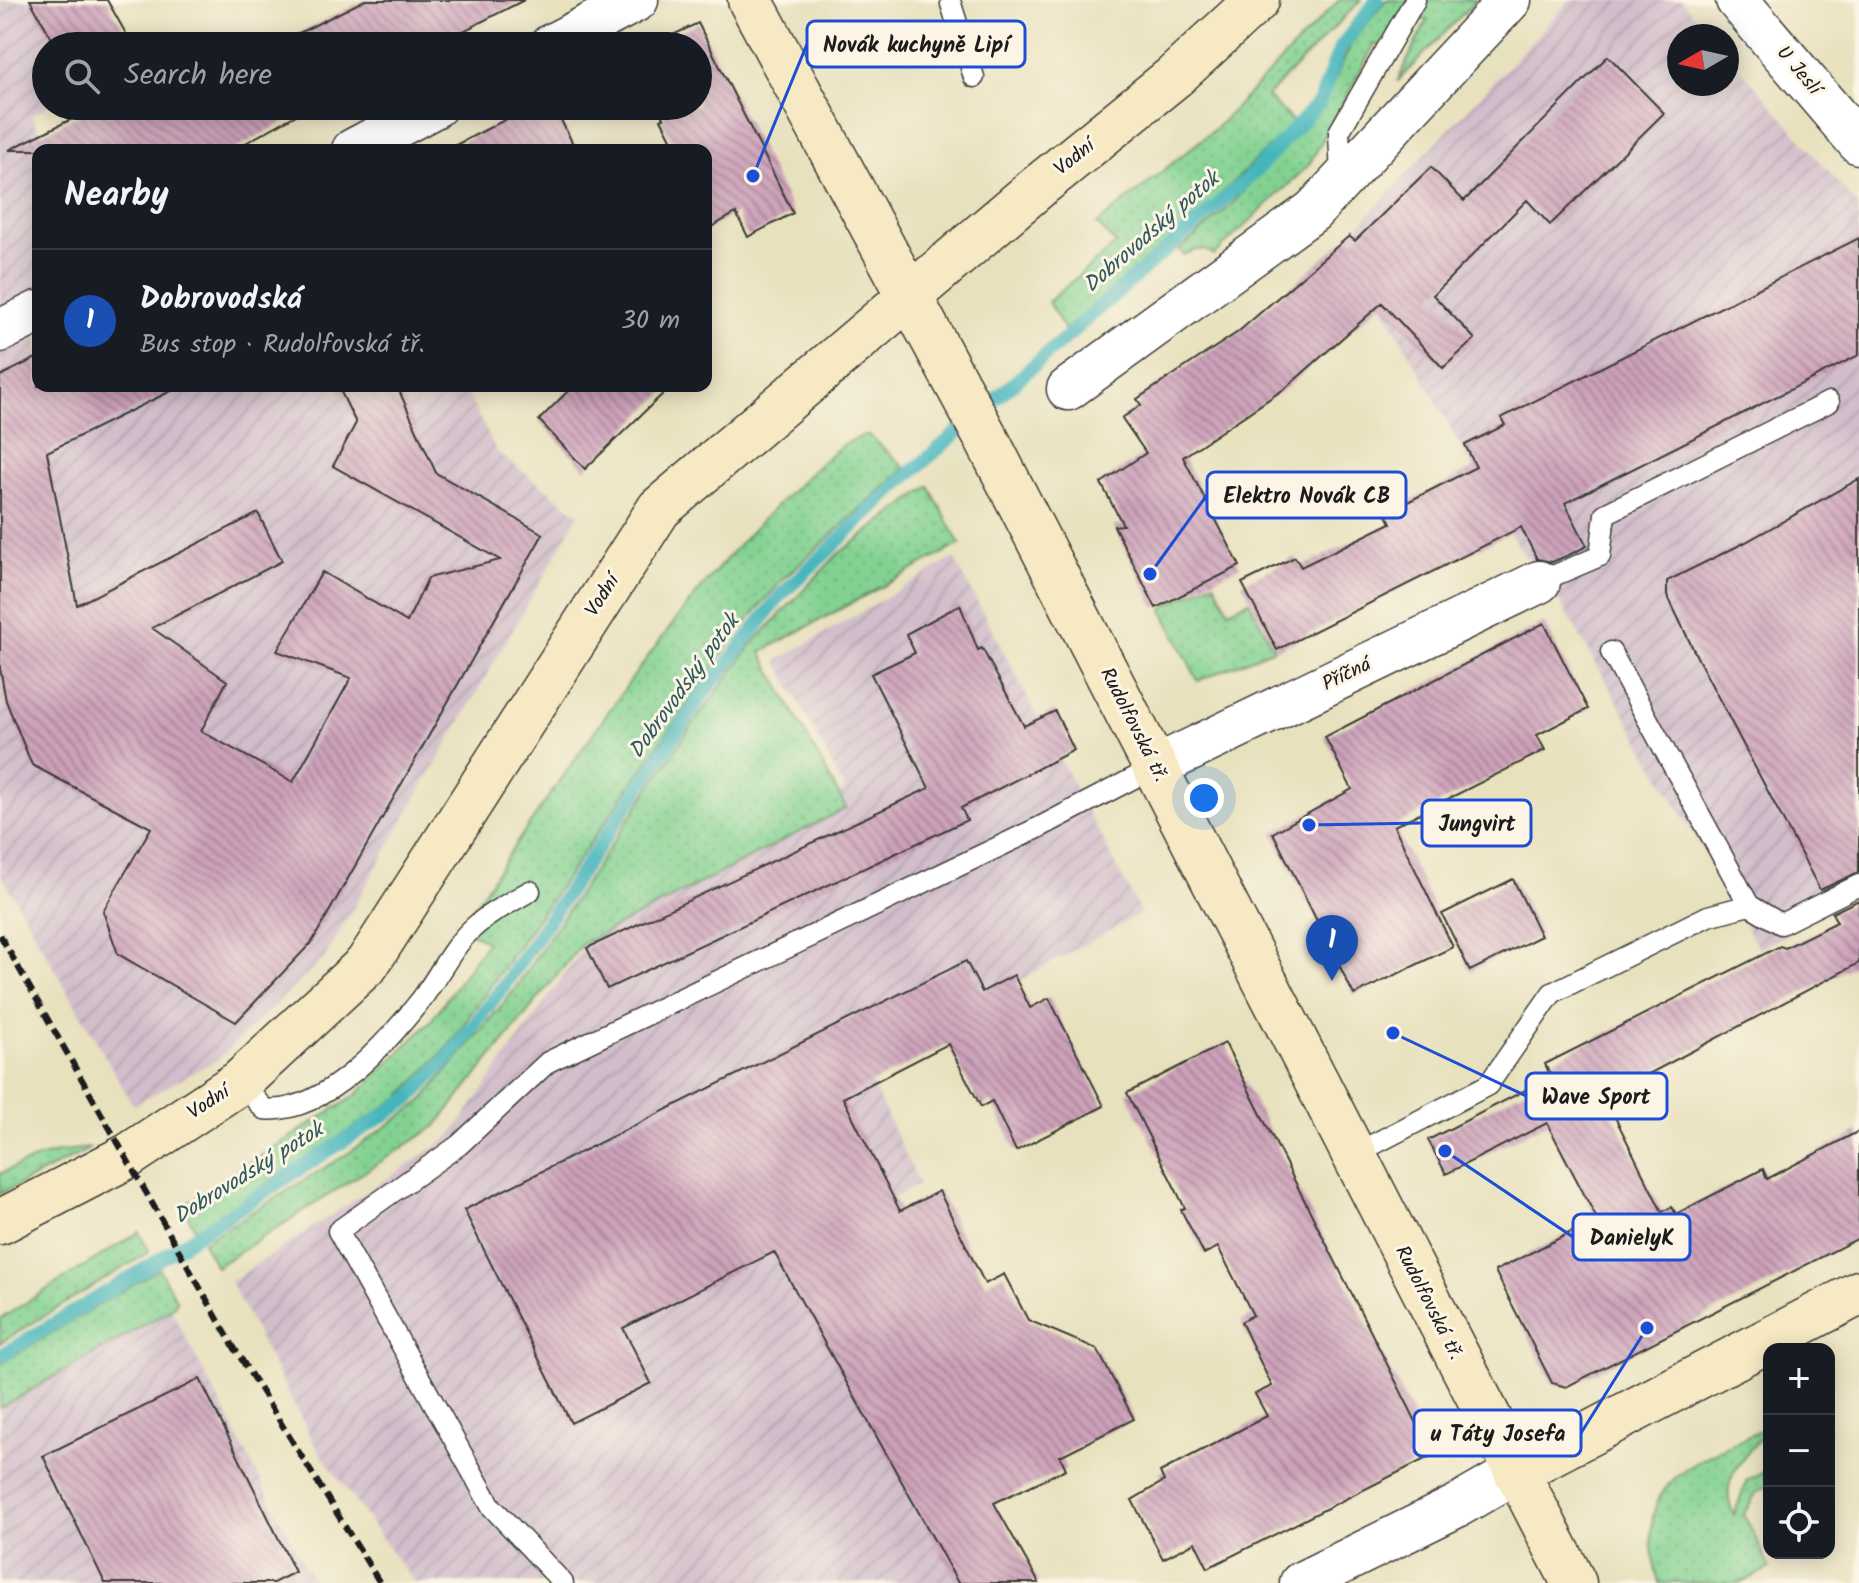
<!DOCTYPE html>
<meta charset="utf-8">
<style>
:root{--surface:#171b24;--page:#242831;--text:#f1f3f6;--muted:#9ea1a6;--line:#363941;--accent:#0b8043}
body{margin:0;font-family:Kalam,sans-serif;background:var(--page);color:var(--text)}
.controls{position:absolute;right:24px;bottom:24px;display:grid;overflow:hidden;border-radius:16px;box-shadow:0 4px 20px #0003}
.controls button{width:72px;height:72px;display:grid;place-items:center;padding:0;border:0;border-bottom:2px solid var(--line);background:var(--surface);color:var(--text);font:40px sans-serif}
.compass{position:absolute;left:1667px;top:24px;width:72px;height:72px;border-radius:50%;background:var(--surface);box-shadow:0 4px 20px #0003;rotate:261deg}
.you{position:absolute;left:1204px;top:798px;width:28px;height:28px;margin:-20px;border:6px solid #fff;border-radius:50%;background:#1a73e8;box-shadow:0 0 0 12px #1a73e833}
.badge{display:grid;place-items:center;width:52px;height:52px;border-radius:50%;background:var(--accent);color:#fff;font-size:26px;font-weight:700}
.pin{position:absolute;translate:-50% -66px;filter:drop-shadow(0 2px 4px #0008)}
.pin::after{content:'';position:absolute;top:42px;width:28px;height:24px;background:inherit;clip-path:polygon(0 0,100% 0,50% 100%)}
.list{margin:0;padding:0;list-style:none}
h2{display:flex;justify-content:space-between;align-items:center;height:104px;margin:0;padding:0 32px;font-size:34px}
h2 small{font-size:26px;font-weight:400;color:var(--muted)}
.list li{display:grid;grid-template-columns:52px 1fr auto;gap:24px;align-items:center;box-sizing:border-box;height:144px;padding:0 32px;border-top:2px solid var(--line)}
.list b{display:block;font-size:30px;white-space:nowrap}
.list p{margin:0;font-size:26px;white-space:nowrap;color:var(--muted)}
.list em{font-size:26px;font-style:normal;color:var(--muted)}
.icon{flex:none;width:44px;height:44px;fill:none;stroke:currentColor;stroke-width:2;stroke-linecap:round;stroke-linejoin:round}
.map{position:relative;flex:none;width:1859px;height:1583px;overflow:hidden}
.search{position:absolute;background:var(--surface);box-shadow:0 4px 20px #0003;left:32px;top:32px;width:680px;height:88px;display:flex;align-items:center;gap:20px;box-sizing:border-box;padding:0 28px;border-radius:44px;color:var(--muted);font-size:30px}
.panel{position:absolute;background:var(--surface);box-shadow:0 4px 20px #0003;left:32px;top:144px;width:680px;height:248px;border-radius:16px}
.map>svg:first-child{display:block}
.industrial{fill:url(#industrial-furrows)}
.grass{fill:url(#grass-dots);stroke:#507757;stroke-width:2}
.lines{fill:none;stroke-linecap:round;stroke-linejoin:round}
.stream{stroke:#45b5bc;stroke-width:14}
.building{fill:url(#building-back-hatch)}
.lane-casing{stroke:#3b3a34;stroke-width:23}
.street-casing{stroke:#3b3a34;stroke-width:45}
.secondary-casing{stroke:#3b3a34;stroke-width:47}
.lane{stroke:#fff;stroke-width:20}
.street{stroke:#fff;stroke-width:42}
.secondary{stroke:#f7e9c3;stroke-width:44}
.rail{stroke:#1c1c1c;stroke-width:6;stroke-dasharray:12 6;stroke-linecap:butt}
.labels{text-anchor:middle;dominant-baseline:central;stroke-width:6;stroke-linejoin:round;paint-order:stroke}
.street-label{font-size:20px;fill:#1c1c1c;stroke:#fcf5e5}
.water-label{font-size:22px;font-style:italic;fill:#2c595c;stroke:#fcf5e5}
.leader{fill:none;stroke:#1d4ed8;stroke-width:3}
.callout-dot{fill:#1d4ed8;stroke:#fcf5e5;stroke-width:3}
.callout{fill:#fcf5e5;stroke:#1d4ed8;stroke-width:3}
.callout-label{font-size:22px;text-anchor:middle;font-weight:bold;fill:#1c1c1c}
</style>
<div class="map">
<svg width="1859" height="1583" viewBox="0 0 1859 1583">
<defs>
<pattern id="industrial-furrows" width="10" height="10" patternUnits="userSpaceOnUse" patternTransform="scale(2)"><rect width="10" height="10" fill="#d1bdcb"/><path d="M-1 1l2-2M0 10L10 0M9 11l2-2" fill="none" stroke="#b3a2ae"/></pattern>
<pattern id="grass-dots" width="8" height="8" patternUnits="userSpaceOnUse" patternTransform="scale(2)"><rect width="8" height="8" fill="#83d292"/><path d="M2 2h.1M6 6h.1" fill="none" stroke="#71b47d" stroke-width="1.8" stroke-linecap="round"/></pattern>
<pattern id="building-back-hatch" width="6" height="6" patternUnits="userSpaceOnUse" patternTransform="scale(2)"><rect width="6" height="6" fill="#cca1b9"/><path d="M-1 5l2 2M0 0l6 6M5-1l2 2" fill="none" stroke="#a58296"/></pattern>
</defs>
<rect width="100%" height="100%" fill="#fcf5e5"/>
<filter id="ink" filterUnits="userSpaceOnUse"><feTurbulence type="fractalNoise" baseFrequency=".0125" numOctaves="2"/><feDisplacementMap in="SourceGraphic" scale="16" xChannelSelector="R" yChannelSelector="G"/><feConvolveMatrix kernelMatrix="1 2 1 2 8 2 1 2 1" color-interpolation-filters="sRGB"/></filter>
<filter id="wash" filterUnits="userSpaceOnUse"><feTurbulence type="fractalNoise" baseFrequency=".006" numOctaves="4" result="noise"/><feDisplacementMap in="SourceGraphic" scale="32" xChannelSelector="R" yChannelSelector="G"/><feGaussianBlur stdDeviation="1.8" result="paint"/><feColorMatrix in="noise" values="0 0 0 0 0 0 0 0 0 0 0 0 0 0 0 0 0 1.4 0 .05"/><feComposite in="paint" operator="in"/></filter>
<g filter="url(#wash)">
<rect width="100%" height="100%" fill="#e8e1be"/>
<path class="industrial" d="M0,0H100L124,46H46L47,106L31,115L51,150H38V386H463L497,452L579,514L325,957L218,1059L133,1105L0,873Z
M1570,0H1681L1712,36H1679V84H1727V53L1859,207V894L1759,949L1564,608L1509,533L1374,290L1349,236Z
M954,558L1141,913L864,1067L919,1184L827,1234L1038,1583H414L316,1447L230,1282L450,1137L599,925L845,790L777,661Z
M171,1309L314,1583H0V1408Z"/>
<path class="grass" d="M1339,0H1361L1267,96L1294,123L1212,203L1065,330L1048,302L1116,244L1097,224L1216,128Z
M1386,0H1476L1397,82L1427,20L1417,19L1399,54L1375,44L1309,165L1214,255C1203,247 1195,249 1184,255L1179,250L1231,205L1309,121L1324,103L1351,44Z
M869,435L905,468L782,580L735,636L447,1048L400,1097L196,1230L182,1206L356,1095L430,1022L487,942L462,927C500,864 543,805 585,745C650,651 716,560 801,482C821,463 841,440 869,435Z
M929,486L960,544L761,652L846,808L582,944L436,1126L216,1267L203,1242L344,1156L421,1102L512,993L689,729L754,642L837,555Z
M1214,582L1229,611L1249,601L1274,649L1198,681L1163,611L1164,607Z
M91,1148L0,1194V1174C30,1159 57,1150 91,1148Z
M139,1232L149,1252L0,1343V1319Z
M159,1269L177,1301L171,1309L0,1408V1364Z
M1763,1429L1764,1434C1742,1459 1717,1482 1734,1515L1747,1480L1769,1469V1485L1756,1493L1744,1514L1770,1568L1741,1583H1659C1631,1479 1684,1469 1763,1429Z"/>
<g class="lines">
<path class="stream" d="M0,1356L132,1277L409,1099L452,1054L507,981L700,698L781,595L898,484L1252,175L1320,101L1340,48L1377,0"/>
</g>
<g id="blocks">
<path class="building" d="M30,0H107L133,46H56Z
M365,0H524L434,46H290L287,39Z
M698,23L793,213L748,237L736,213L706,230V150H677L661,119L664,118L658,106H698V46H650Z
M1608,56L1664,113L1550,225L1527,200L1433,295L1475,339L1443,368L1382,303L1287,387L1183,457L1240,566L1156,608L1114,526L1123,525L1101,483L1146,453L1122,418L1141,405L1137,399L1238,332L1349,236L1355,241L1431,167L1464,201Z
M88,106H312L233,150H9L90,110Z
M532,106H554L576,150H446Z
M1859,238V355L1565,503L1587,546L1569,555L1552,562L1537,559L1521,527L1277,650L1242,583L1295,557L1301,567L1391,523L1386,513L1476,467L1465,445L1505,425L1501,418Z
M38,357V386H181L47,452L77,605L258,513L282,561L152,628L227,681L201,731L293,782L351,678L277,651L322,572L407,622L428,578L500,560L333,466L356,423L338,386H397L436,473L543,534L312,942L236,1022L118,954L103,911L151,828L32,765L6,701L0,668V376Z
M573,386H671L585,469L539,420Z
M1859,479V872L1820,890L1698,659L1667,595V581L1744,543Z
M960,605L978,650L982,648L1024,726L1055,711L1074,750L961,808L967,820L607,989L587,948L929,788L871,674L915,653L906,634Z
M1544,623L1588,709L1537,735L1545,750L1394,826L1453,947L1354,995L1273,833L1352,789L1325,737Z
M1513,879L1541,936L1470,971L1442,914Z
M1859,900V963L1605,1097L1662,1212L1672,1207L1676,1214L1763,1169L1767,1179L1859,1131V1238L1566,1387L1552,1383L1495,1271L1597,1219L1547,1123L1446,1174L1428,1140L1551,1077L1545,1064L1780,946L1785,948L1837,922L1832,913Z
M966,961L982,992L1014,975L1030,1008L1049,998L1104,1106L1016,1151L992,1101L981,1107L948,1044L843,1098L900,1211L939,1191L985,1284L1004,1274L1028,1320L1097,1349L1134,1419L1060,1456L1066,1469L994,1503L1039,1583H958L774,1252L623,1328L651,1383L571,1423L464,1210Z
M1225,1043L1433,1455L1208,1568L1195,1542L1163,1559L1132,1500L1164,1481L1160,1472L1267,1416L1255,1394L1272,1386L1241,1322L1253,1315L1218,1247L1204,1254L1181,1210L1185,1208L1127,1093Z
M200,1379L295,1572L273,1583H105L43,1456Z"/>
</g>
</g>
<g filter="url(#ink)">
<use href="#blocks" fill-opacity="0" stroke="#3b3a34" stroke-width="2"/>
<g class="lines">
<defs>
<path id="lane" d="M951,4L974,77
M1341,177L1339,132L1415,0
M1539,582L1600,556L1605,514L1829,402
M1749,905L1781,924L1859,885
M240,1082L264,1109C323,1116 389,1041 423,997C439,975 453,946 473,928C489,913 511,902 530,891
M1353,1155L1488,1085L1552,993L1708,916L1749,905L1611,652
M563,1583L491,1506L338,1231L459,1145L548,1062L1038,828L1155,767"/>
<path id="street" d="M1737,0L1859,143
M550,46L637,0
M353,150L436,106
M0,331L38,312
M1068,389L1313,211L1510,0
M1155,767L1539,582
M1301,1583L1459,1505L1516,1472"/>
<path id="secondary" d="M750,0L986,438L1574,1583
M0,1222L128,1156L240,1082L367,964L659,509L1039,186L1175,76L1257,0
M1516,1472L1859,1293"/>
</defs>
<use href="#lane" class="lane-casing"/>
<use href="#street" class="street-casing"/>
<use href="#secondary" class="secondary-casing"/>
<use href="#lane" class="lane"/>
<use href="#street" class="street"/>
<use href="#secondary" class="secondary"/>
<path class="rail" d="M0,935L232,1344L380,1583"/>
</g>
</g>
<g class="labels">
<g class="street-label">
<text transform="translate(1798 71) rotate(50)">U Jeslí</text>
<text transform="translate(1075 158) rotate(-39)">Vodní</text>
<text transform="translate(603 596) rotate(-57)">Vodní</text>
<text transform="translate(1347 675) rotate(-26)">Příčná</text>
<text transform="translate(1133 725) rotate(63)">Rudolfovská tř.</text>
<text transform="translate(209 1103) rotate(-33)">Vodní</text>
<text transform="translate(1428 1303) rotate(63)">Rudolfovská tř.</text>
</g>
<g class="water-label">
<text transform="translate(1152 233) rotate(-41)">Dobrovodský potok</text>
<text transform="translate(685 687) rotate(-54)">Dobrovodský potok</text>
<text transform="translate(249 1174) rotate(-32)">Dobrovodský potok</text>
</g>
</g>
<path class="leader" d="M753 176L807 44M1150 574L1207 495M1309 825L1422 823M1393 1033L1526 1096M1445 1151L1573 1237M1647 1328L1581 1433"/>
<g class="callout-dot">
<circle cx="753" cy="176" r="8"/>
<circle cx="1150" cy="574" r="8"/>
<circle cx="1309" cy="825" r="8"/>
<circle cx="1393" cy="1033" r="8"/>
<circle cx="1445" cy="1151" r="8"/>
<circle cx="1647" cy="1328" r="8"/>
</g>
<g class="callout">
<rect x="807" y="21" width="218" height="46" rx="8"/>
<rect x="1207" y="472" width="199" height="46" rx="8"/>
<rect x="1422" y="800" width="109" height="46" rx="8"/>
<rect x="1526" y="1073" width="141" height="46" rx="8"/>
<rect x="1573" y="1214" width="117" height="46" rx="8"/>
<rect x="1414" y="1410" width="167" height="46" rx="8"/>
</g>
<g class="callout-label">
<text x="916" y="52">Novák kuchyně Lipí</text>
<text x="1307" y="503">Elektro Novák CB</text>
<text x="1477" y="831">Jungvirt</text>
<text x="1596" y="1104">Wave Sport</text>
<text x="1632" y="1245">DanielyK</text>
<text x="1498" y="1441">u Táty Josefa</text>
</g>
</svg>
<div class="controls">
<button>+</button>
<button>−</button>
<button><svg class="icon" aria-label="locate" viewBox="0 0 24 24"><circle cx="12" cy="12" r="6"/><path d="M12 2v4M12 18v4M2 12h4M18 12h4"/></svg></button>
</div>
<svg class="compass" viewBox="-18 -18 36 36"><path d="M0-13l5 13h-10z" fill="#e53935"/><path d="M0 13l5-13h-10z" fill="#9ea1a6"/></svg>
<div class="you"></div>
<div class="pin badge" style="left:1332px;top:981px;background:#1a4fb4">1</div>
<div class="search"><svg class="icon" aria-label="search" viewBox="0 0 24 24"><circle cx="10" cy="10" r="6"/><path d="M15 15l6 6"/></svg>Search here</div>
<section class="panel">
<h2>Nearby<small></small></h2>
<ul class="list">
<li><span class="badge" style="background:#1a4fb4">1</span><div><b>Dobrovodská</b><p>Bus stop · Rudolfovská tř.</p></div><em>30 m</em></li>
</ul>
</section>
</div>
